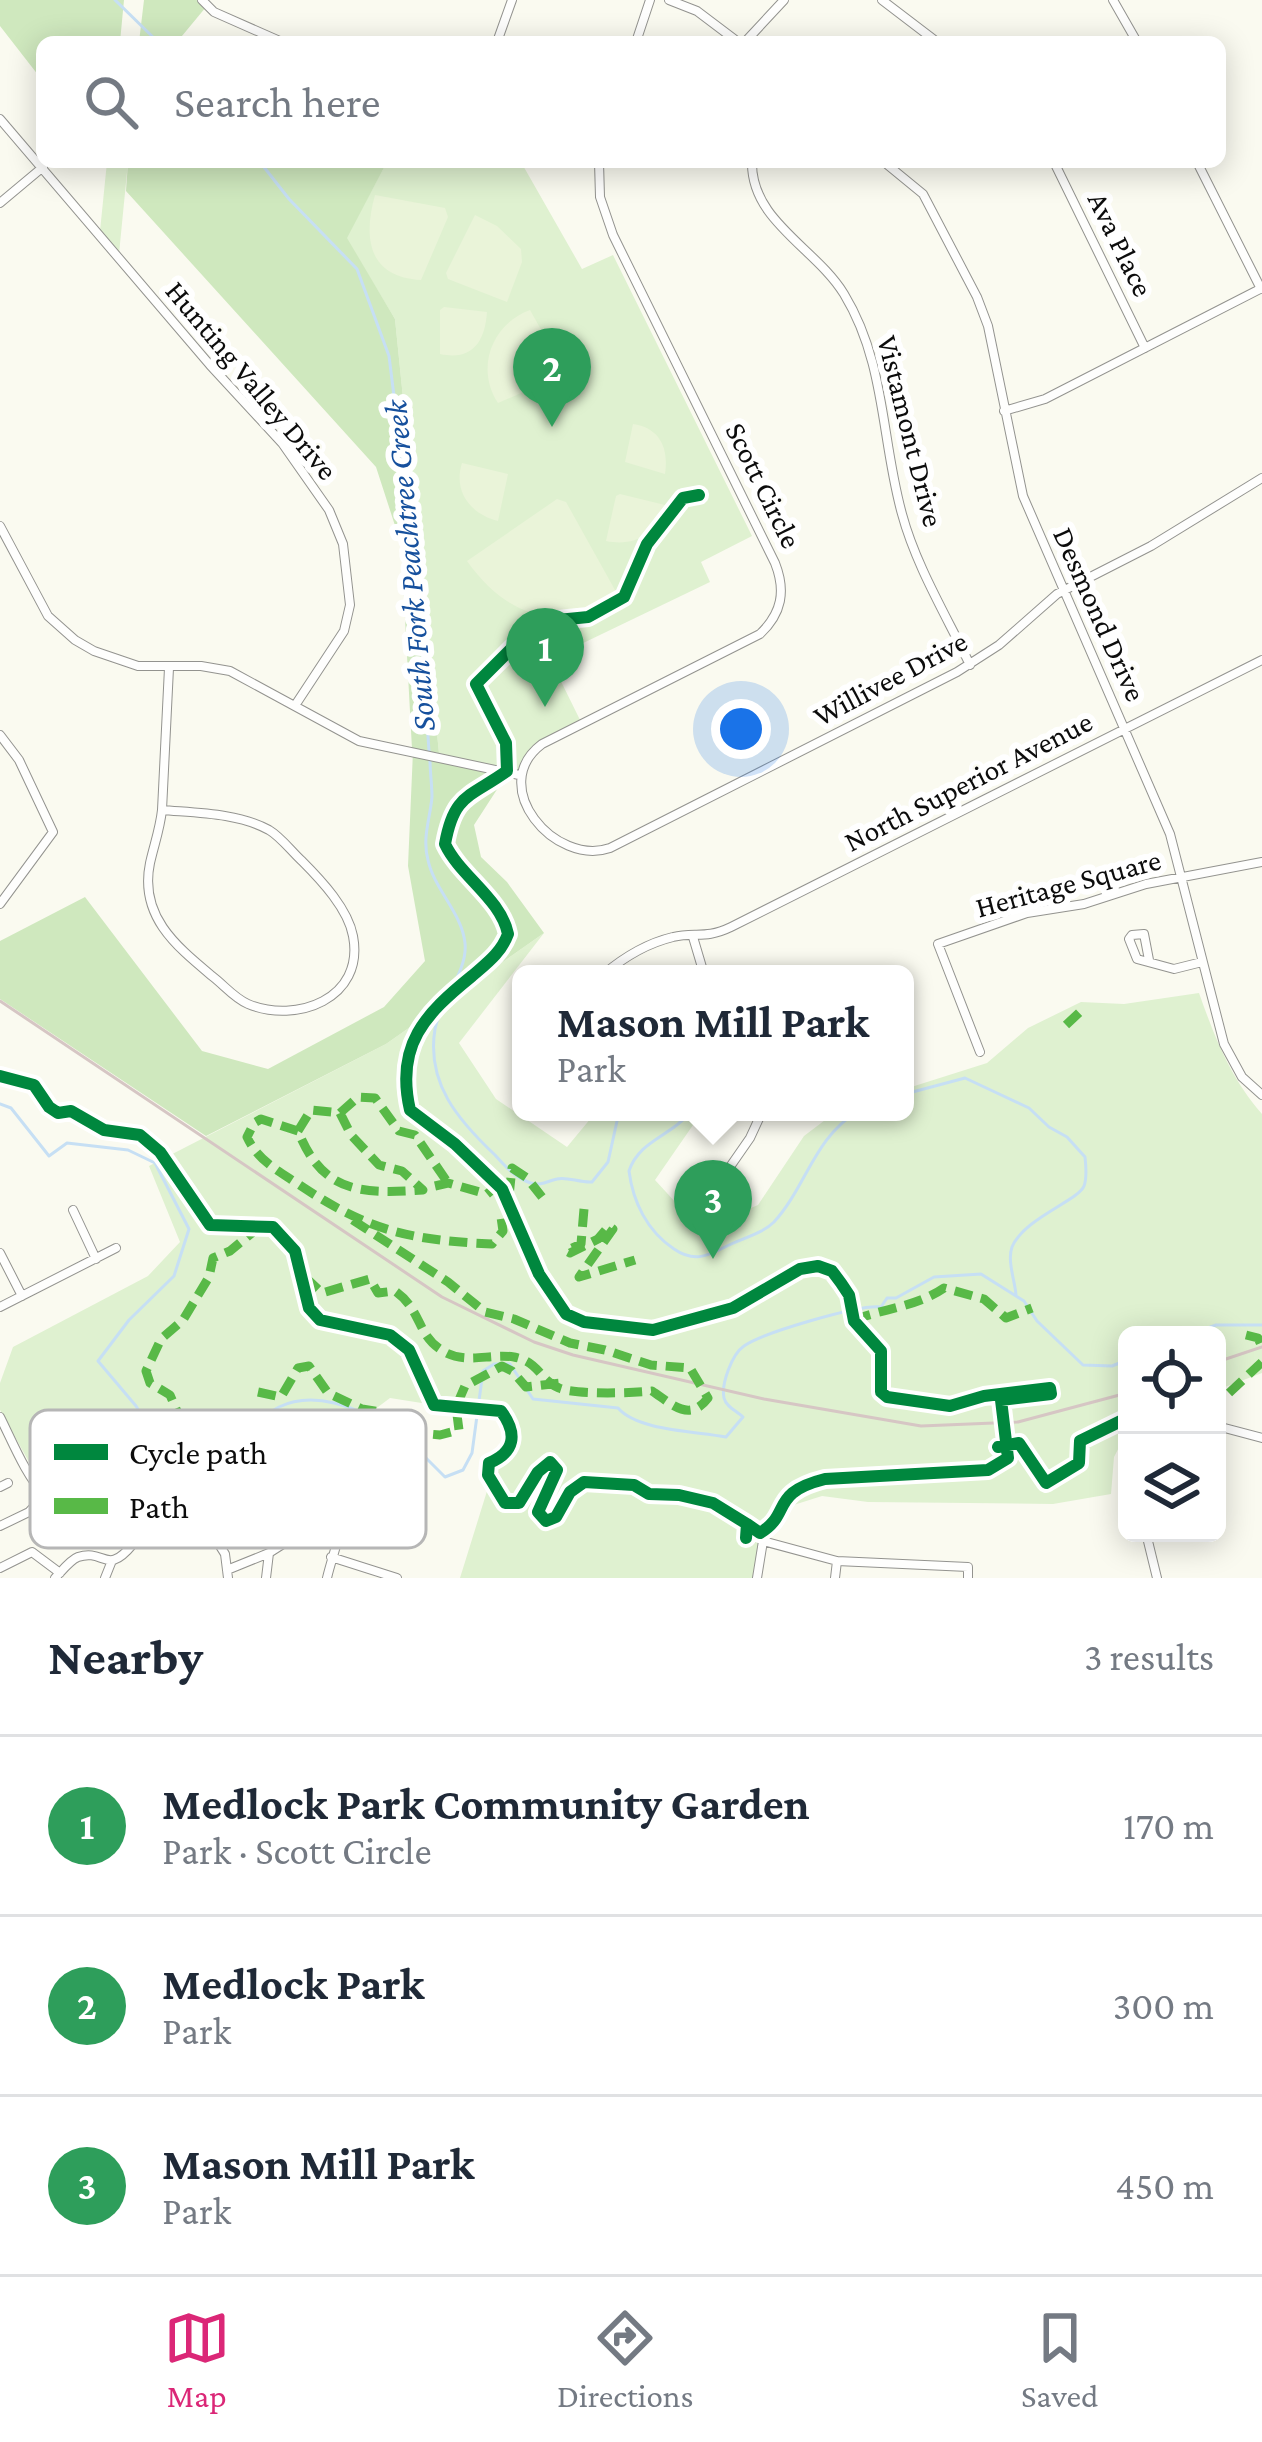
<!DOCTYPE html>
<meta charset="utf-8">
<style>
:root{--surface:#fff;--page:#f6f6f7;--text:#1f2937;--muted:#747a83;--line:#e0e1e3;--accent:#db2777}
body{margin:0;font-family:"Crimson Pro",serif;background:var(--page);color:var(--text)}
.controls{position:absolute;right:36px;bottom:36px;display:grid;overflow:hidden;border-radius:18px;box-shadow:0 6px 30px #0003}
.controls button{width:108px;height:108px;display:grid;place-items:center;padding:0;border:0;border-bottom:3px solid var(--line);background:var(--surface);color:var(--text);font:60px sans-serif}
.you{position:absolute;left:741px;top:729px;width:42px;height:42px;margin:-30px;border:9px solid #fff;border-radius:50%;background:#1a73e8;box-shadow:0 0 0 18px #1a73e833}
.badge{display:grid;place-items:center;width:78px;height:78px;border-radius:50%;background:var(--accent);color:#fff;font-size:39px;font-weight:700}
.pin{position:absolute;translate:-50% -99px;filter:drop-shadow(0 3px 6px #0008)}
.pin::after{content:'';position:absolute;top:63px;width:42px;height:36px;background:inherit;clip-path:polygon(0 0,100% 0,50% 100%)}
.popup{position:absolute;left:512px;top:965px;width:402px;height:156px;box-sizing:border-box;display:grid;place-content:center;border-radius:18px;background:var(--surface);filter:drop-shadow(0 3px 9px #0005);font-size:39px;white-space:nowrap;color:var(--muted)}
.popup b{font-size:45px;color:var(--text)}
.popup::after{content:'';position:absolute;left:50%;top:100%;margin-left:-24px;border:24px solid transparent;border-top-color:var(--surface)}
.list{margin:0;padding:0;list-style:none}
h2{display:flex;justify-content:space-between;align-items:center;height:156px;margin:0;padding:0 48px;font-size:51px}
h2 small{font-size:39px;font-weight:400;color:var(--muted)}
.list li{display:grid;grid-template-columns:78px 1fr auto;gap:36px;align-items:center;box-sizing:border-box;height:180px;padding:0 48px;border-top:3px solid var(--line)}
.list b{display:block;font-size:45px;white-space:nowrap}
.list p{margin:0;font-size:39px;white-space:nowrap;color:var(--muted)}
.list em{font-size:39px;font-style:normal;color:var(--muted)}
.icon{flex:none;width:66px;height:66px;fill:none;stroke:currentColor;stroke-width:2;stroke-linecap:round;stroke-linejoin:round}
.map{position:relative;flex:none;width:1262px;height:1578px;overflow:hidden}
.search{position:absolute;background:var(--surface);box-shadow:0 6px 30px #0003;left:36px;right:36px;top:36px;height:132px;display:flex;align-items:center;gap:30px;box-sizing:border-box;padding:0 42px;border-radius:18px;color:var(--muted);font-size:45px}
.sheet{height:696px;background:var(--surface)}
nav{display:flex;justify-content:space-around;align-items:center;box-sizing:border-box;height:168px;border-top:3px solid var(--line);background:var(--surface);font-size:33px;color:var(--muted)}
nav a{display:grid;justify-items:center;gap:6px}
nav .on{color:var(--accent)}
.map>svg:first-child{display:block}
.green{fill:#dff1d0}
.forest{fill:#cfe8be}
.pitch{fill:#eaf4d9}
.lines{fill:none;stroke-linecap:round;stroke-linejoin:round}
.stream{stroke:#c6dff4;stroke-width:3}
.minor-casing{stroke:#93938f;stroke-width:10}
.minor{stroke:#fefefd;stroke-width:8}
.rail{stroke:#d6c6c4;stroke-width:3}
.quiet{stroke:#58b947;stroke-width:9;stroke-dasharray:18 9;stroke-linecap:butt}
.cycleway-casing{stroke:#fff;stroke-width:20}
.cycleway{stroke:#00873e;stroke-width:12}
.labels{text-anchor:middle;dominant-baseline:central;stroke-width:12;stroke-linejoin:round;paint-order:stroke}
.street-label{font-size:30px;fill:#0c0c0c;stroke:#fff}
.water-label{font-size:33px;font-style:italic;fill:#16509d;stroke:#fff}
.key{fill:#fff;stroke:#b6b6b6;stroke-width:3}
.key-label{font-size:33px;fill:#0c0c0c}
</style>
<div class="map">
<svg width="1262" height="1578" viewBox="0 0 1262 1578">
<rect width="100%" height="100%" fill="#fafaf0"/>
<path class="green" d="M107,162H128L119,254L100,231Z
M387,162H521L582,269L613,255L752,536L701,562L710,582L550,659L582,724L535,749L519,775L439,753L395,319L346,238Z
M544,933L459,1043L496,1099L567,1147L596,1112H702L655,1180L700,1229L758,1205L804,1136L833,1114L905,1112V1089L987,1063L1028,1028L1081,1002L1124,1004L1199,993C1215,1038 1230,1077 1262,1114V1373L1217,1390V1335H1127V1432L1114,1457L1111,1494L1053,1504L868,1502L822,1496L781,1509L765,1547L757,1578H460L510,1417L390,1398L229,1519L157,1547L110,1536L73,1515L39,1480L0,1410V1383L13,1347L148,1276L180,1242L149,1166L386,1044Z"/>
<path class="forest" d="M0,0H124L120,42H42V80L0,26Z
M144,0H201L206,7L177,42H139Z
M128,162H387L347,238L395,319L439,753L412,749L401,544L376,467L126,191Z
M413,751L507,774L474,825L481,857L507,882L544,933L386,1044L206,1136L0,999V941L85,897L202,1051L268,1069L384,1007L425,961L408,866Z"/>
<path class="pitch" d="M375,195L445,208L448,217L421,280C368,277 363,238 375,195Z
M475,215L497,226L521,249L522,262L507,302L448,279L446,273Z
M444,307L487,312C485,342 472,361 440,354V310Z
M530,310L563,369L560,376L498,403C475,368 492,324 530,310Z
M633,424C660,428 669,448 665,474L625,462Z
M462,463L508,474L498,521C470,514 453,491 462,463Z
M620,494L665,505C656,534 635,547 606,541L616,496Z
M557,499L566,502L620,599C555,630 509,619 467,561Z"/>
<g class="lines">
<path class="stream" d="M115,0L158,42
M260,162L289,199L357,269L389,356L418,588L429,751
M430,760C430,772 432,785 432,797C430,819 422,838 428,860C434,889 462,913 465,943C468,972 440,1000 435,1029C426,1083 458,1120 495,1155C505,1166 515,1178 531,1183C542,1186 547,1181 557,1179C566,1176 580,1183 592,1182L608,1162L619,1112
M905,1094L965,1078L1029,1108L1049,1127L1067,1137L1085,1157C1086,1166 1087,1178 1084,1186C1079,1200 1023,1219 1012,1247C1007,1261 1015,1281 1016,1295
M0,1104L11,1108L49,1156L67,1143L128,1150L155,1163L189,1229L174,1276L129,1320L98,1361L136,1406L156,1439L187,1457C201,1452 219,1449 232,1441C249,1432 261,1416 279,1407C312,1391 358,1405 385,1429H397L445,1477L463,1470L472,1453L483,1371L494,1364H510L533,1399L618,1408C638,1431 695,1431 726,1437L743,1417C737,1411 726,1407 724,1398C721,1384 732,1354 744,1346C762,1333 860,1304 881,1307L887,1298H896L934,1277L981,1274L1024,1301L1037,1321L1083,1365L1112,1366L1127,1360
M690,1112C672,1136 639,1140 629,1171C633,1202 647,1231 674,1249C693,1262 706,1257 725,1247C740,1239 762,1234 774,1222C806,1187 814,1138 857,1112
M1189,1335L1216,1325H1262"/>
<defs>
<path id="minor" d="M202,0L214,12L282,42
M669,0L697,11L738,42
M882,0L937,42
M1113,0L1137,42
M497,42L512,0
M636,42L650,0
M745,42L784,0
M0,119L210,365L282,443L329,510L343,544L350,605L344,631L296,704
M599,162L600,197L613,235L775,563C786,591 782,613 760,634L542,744C486,786 555,867 610,848L957,672L999,645L1057,594L1151,546L1262,478
M752,162C751,221 816,248 844,294C886,363 881,439 902,514C916,566 947,617 970,665
M884,162L923,194L977,297L988,326L1023,496L1170,834L1224,1044L1242,1077L1262,1095
M1054,162L1145,348
M1197,162L1261,289
M0,203L43,167
M1004,411L1045,399L1262,288
M0,526L48,616L75,640L94,651L138,666H201L230,671L359,741L519,775
M0,735L19,760L53,832L0,904
M162,810C196,813 238,813 269,830C281,837 292,852 302,861C322,881 348,909 353,936C365,999 296,1024 248,1004C234,998 224,985 212,976C176,946 139,916 150,863C154,845 160,829 162,810Z
M162,810L169,668
M693,937L704,974
M1149,960L1144,934L1132,935L1129,939L1137,959L1174,969L1202,962
M604,974C623,958 648,943 673,937C695,931 704,940 731,927L1262,660
M980,1052L938,944L1027,913L1084,904L1146,884L1262,862
M725,1174L750,1138L762,1112
M73,1210L96,1259
M0,1253L22,1296
M0,1307L116,1248
M0,1417C13,1443 26,1476 46,1497C103,1559 182,1549 249,1511C272,1498 305,1473 332,1475C356,1502 334,1547 327,1578
M1217,1426L1262,1438
M0,1487L8,1483
M0,1526L29,1512L44,1496
M282,1528L291,1539L305,1544
M210,1530L225,1554L228,1578
M1146,1533L1157,1578
M331,1557L397,1578
M0,1568L32,1552L60,1573
M227,1570L269,1553L291,1539
M55,1578C61,1572 70,1560 78,1557C105,1548 106,1577 133,1544
M105,1578L111,1563
M266,1578L269,1553
M757,1578L763,1541L837,1561L968,1567V1578
M835,1578L837,1561"/>
</defs>
<use href="#minor" class="minor-casing"/>
<use href="#minor" class="minor"/>
<path class="rail" d="M0,1001L442,1297L534,1342L573,1355L764,1399L921,1426L1018,1422L1127,1393
M1217,1362L1262,1347"/>
<path class="quiet" d="M1066,1025L1083,1009
M340,1113L351,1135L379,1165L402,1171L423,1190C362,1194 323,1194 298,1131L261,1119L254,1123L247,1137C257,1159 275,1169 295,1182C366,1230 407,1240 492,1244L503,1231L500,1210
M340,1113L358,1097L375,1098L399,1131L415,1135L448,1183
M298,1131L311,1110L340,1113
M435,1186L448,1183L487,1194L498,1185
M509,1196L512,1168L527,1178L542,1197
M584,1209L581,1244L566,1251L570,1253L598,1239L609,1226L613,1229L579,1277L635,1260
M305,1277L322,1293L370,1279L378,1293L395,1291C421,1309 417,1334 440,1349C463,1366 488,1353 514,1357C540,1362 539,1380 559,1388C574,1395 634,1393 652,1391C672,1404 689,1423 708,1398L690,1368L651,1365L605,1350L570,1343L514,1319L485,1312L448,1282L348,1217
M853,1320C883,1309 918,1306 944,1288L984,1299L1006,1318L1032,1308
M1246,1335L1258,1338L1262,1347
M258,1392L281,1397L298,1368L309,1366L328,1393L362,1409L382,1412L418,1433L440,1435L459,1430L456,1407L465,1386L502,1366L512,1371L526,1387L560,1383
M1229,1393L1262,1362
M183,1425L170,1395L150,1383L146,1371L161,1339L183,1320L209,1277L213,1258L230,1251L258,1228"/>
<defs>
<path id="cycleway" d="M699,495L683,498L647,544L624,597L588,617L548,621L513,647L476,684L506,743L507,771C469,798 454,794 445,844C460,876 501,899 508,934C501,953 487,963 472,976C425,1014 395,1045 410,1110L455,1144L502,1189L539,1274L566,1314L584,1322L653,1330L733,1308L800,1269L818,1266L832,1271L841,1283L849,1295L854,1321L881,1351V1392L887,1397L950,1406L984,1396L1050,1388L1051,1394L1001,1400L1008,1458L988,1470L825,1479C769,1493 792,1514 760,1533L747,1524
M0,1076L34,1085L49,1107L58,1113L71,1111L104,1130L140,1135L160,1152L210,1225L273,1227L295,1251L309,1308L320,1320L390,1335L409,1350L434,1405L501,1411C518,1434 515,1452 489,1463L488,1475L505,1503H519L538,1472L550,1462L557,1470L538,1512L546,1521L556,1517L570,1492L584,1482L634,1485L649,1494L679,1495L713,1503L747,1524L746,1538
M998,1447L1019,1443L1046,1483L1079,1463L1080,1441L1127,1418"/>
</defs>
<use href="#cycleway" class="cycleway-casing"/>
<use href="#cycleway" class="cycleway"/>
</g>
<g class="labels">
<g class="street-label">
<text transform="translate(1121 244) rotate(64)">Ava Place</text>
<text transform="translate(252 380) rotate(50)">Hunting Valley Drive</text>
<text transform="translate(911 431) rotate(76)">Vistamont Drive</text>
<text transform="translate(764 485) rotate(64)">Scott Circle</text>
<text transform="translate(1100 614) rotate(66)">Desmond Drive</text>
<text transform="translate(890 678) rotate(-28)">Willivee Drive</text>
<text transform="translate(968 781) rotate(-27)">North Superior Avenue</text>
<text transform="translate(1068 883) rotate(-15)">Heritage Square</text>
</g>
<g class="water-label">
<text transform="translate(409 566) rotate(-95)">South Fork Peachtree Creek</text>
</g>
</g>
<rect x="30" y="1410" width="396" height="138" rx="18" class="key"/>
<rect x="54" y="1444" width="54" height="16" fill="#00873e"/>
<rect x="54" y="1498" width="54" height="16" fill="#58b947"/>
<g class="key-label">
<text x="129" y="1464">Cycle path</text>
<text x="129" y="1518">Path</text>
</g>
</svg>
<div class="controls">
<button><svg class="icon" aria-label="locate" viewBox="0 0 24 24"><circle cx="12" cy="12" r="6"/><path d="M12 2v4M12 18v4M2 12h4M18 12h4"/></svg></button>
<button><svg class="icon" aria-label="layers" viewBox="0 0 24 24"><path d="M12 4l9 5-9 5-9-5zM3 14l9 5 9-5"/></svg></button>
</div>
<div class="you"></div>
<div class="pin badge" style="left:545px;top:707px;background:#2e9e5b">1</div>
<div class="pin badge" style="left:552px;top:427px;background:#2e9e5b">2</div>
<div class="pin badge" style="left:713px;top:1259px;background:#2e9e5b">3</div>
<div class="popup"><b>Mason Mill Park</b>Park</div>
<div class="search"><svg class="icon" aria-label="search" viewBox="0 0 24 24"><circle cx="10" cy="10" r="6"/><path d="M15 15l6 6"/></svg>Search here</div>
</div>
<section class="sheet">
<h2>Nearby<small>3 results</small></h2>
<ul class="list">
<li><span class="badge" style="background:#2e9e5b">1</span><div><b>Medlock Park Community Garden</b><p>Park · Scott Circle</p></div><em>170 m</em></li>
<li><span class="badge" style="background:#2e9e5b">2</span><div><b>Medlock Park</b><p>Park</p></div><em>300 m</em></li>
<li><span class="badge" style="background:#2e9e5b">3</span><div><b>Mason Mill Park</b><p>Park</p></div><em>450 m</em></li>
</ul>
</section>
<nav>
<a class="on"><svg class="icon" aria-label="map" viewBox="0 0 24 24"><path d="M3 6l6-2 6 2 6-2v14l-6 2-6-2-6 2zM9 4v14M15 6v14"/></svg>Map</a>
<a><svg class="icon" aria-label="directions" viewBox="0 0 24 24"><path d="M12 3l9 9-9 9-9-9zM9 14v-3h6M13 9l2 2-2 2"/></svg>Directions</a>
<a><svg class="icon" aria-label="saved" viewBox="0 0 24 24"><path d="M7 4h10v16l-5-4-5 4z"/></svg>Saved</a>
</nav>
